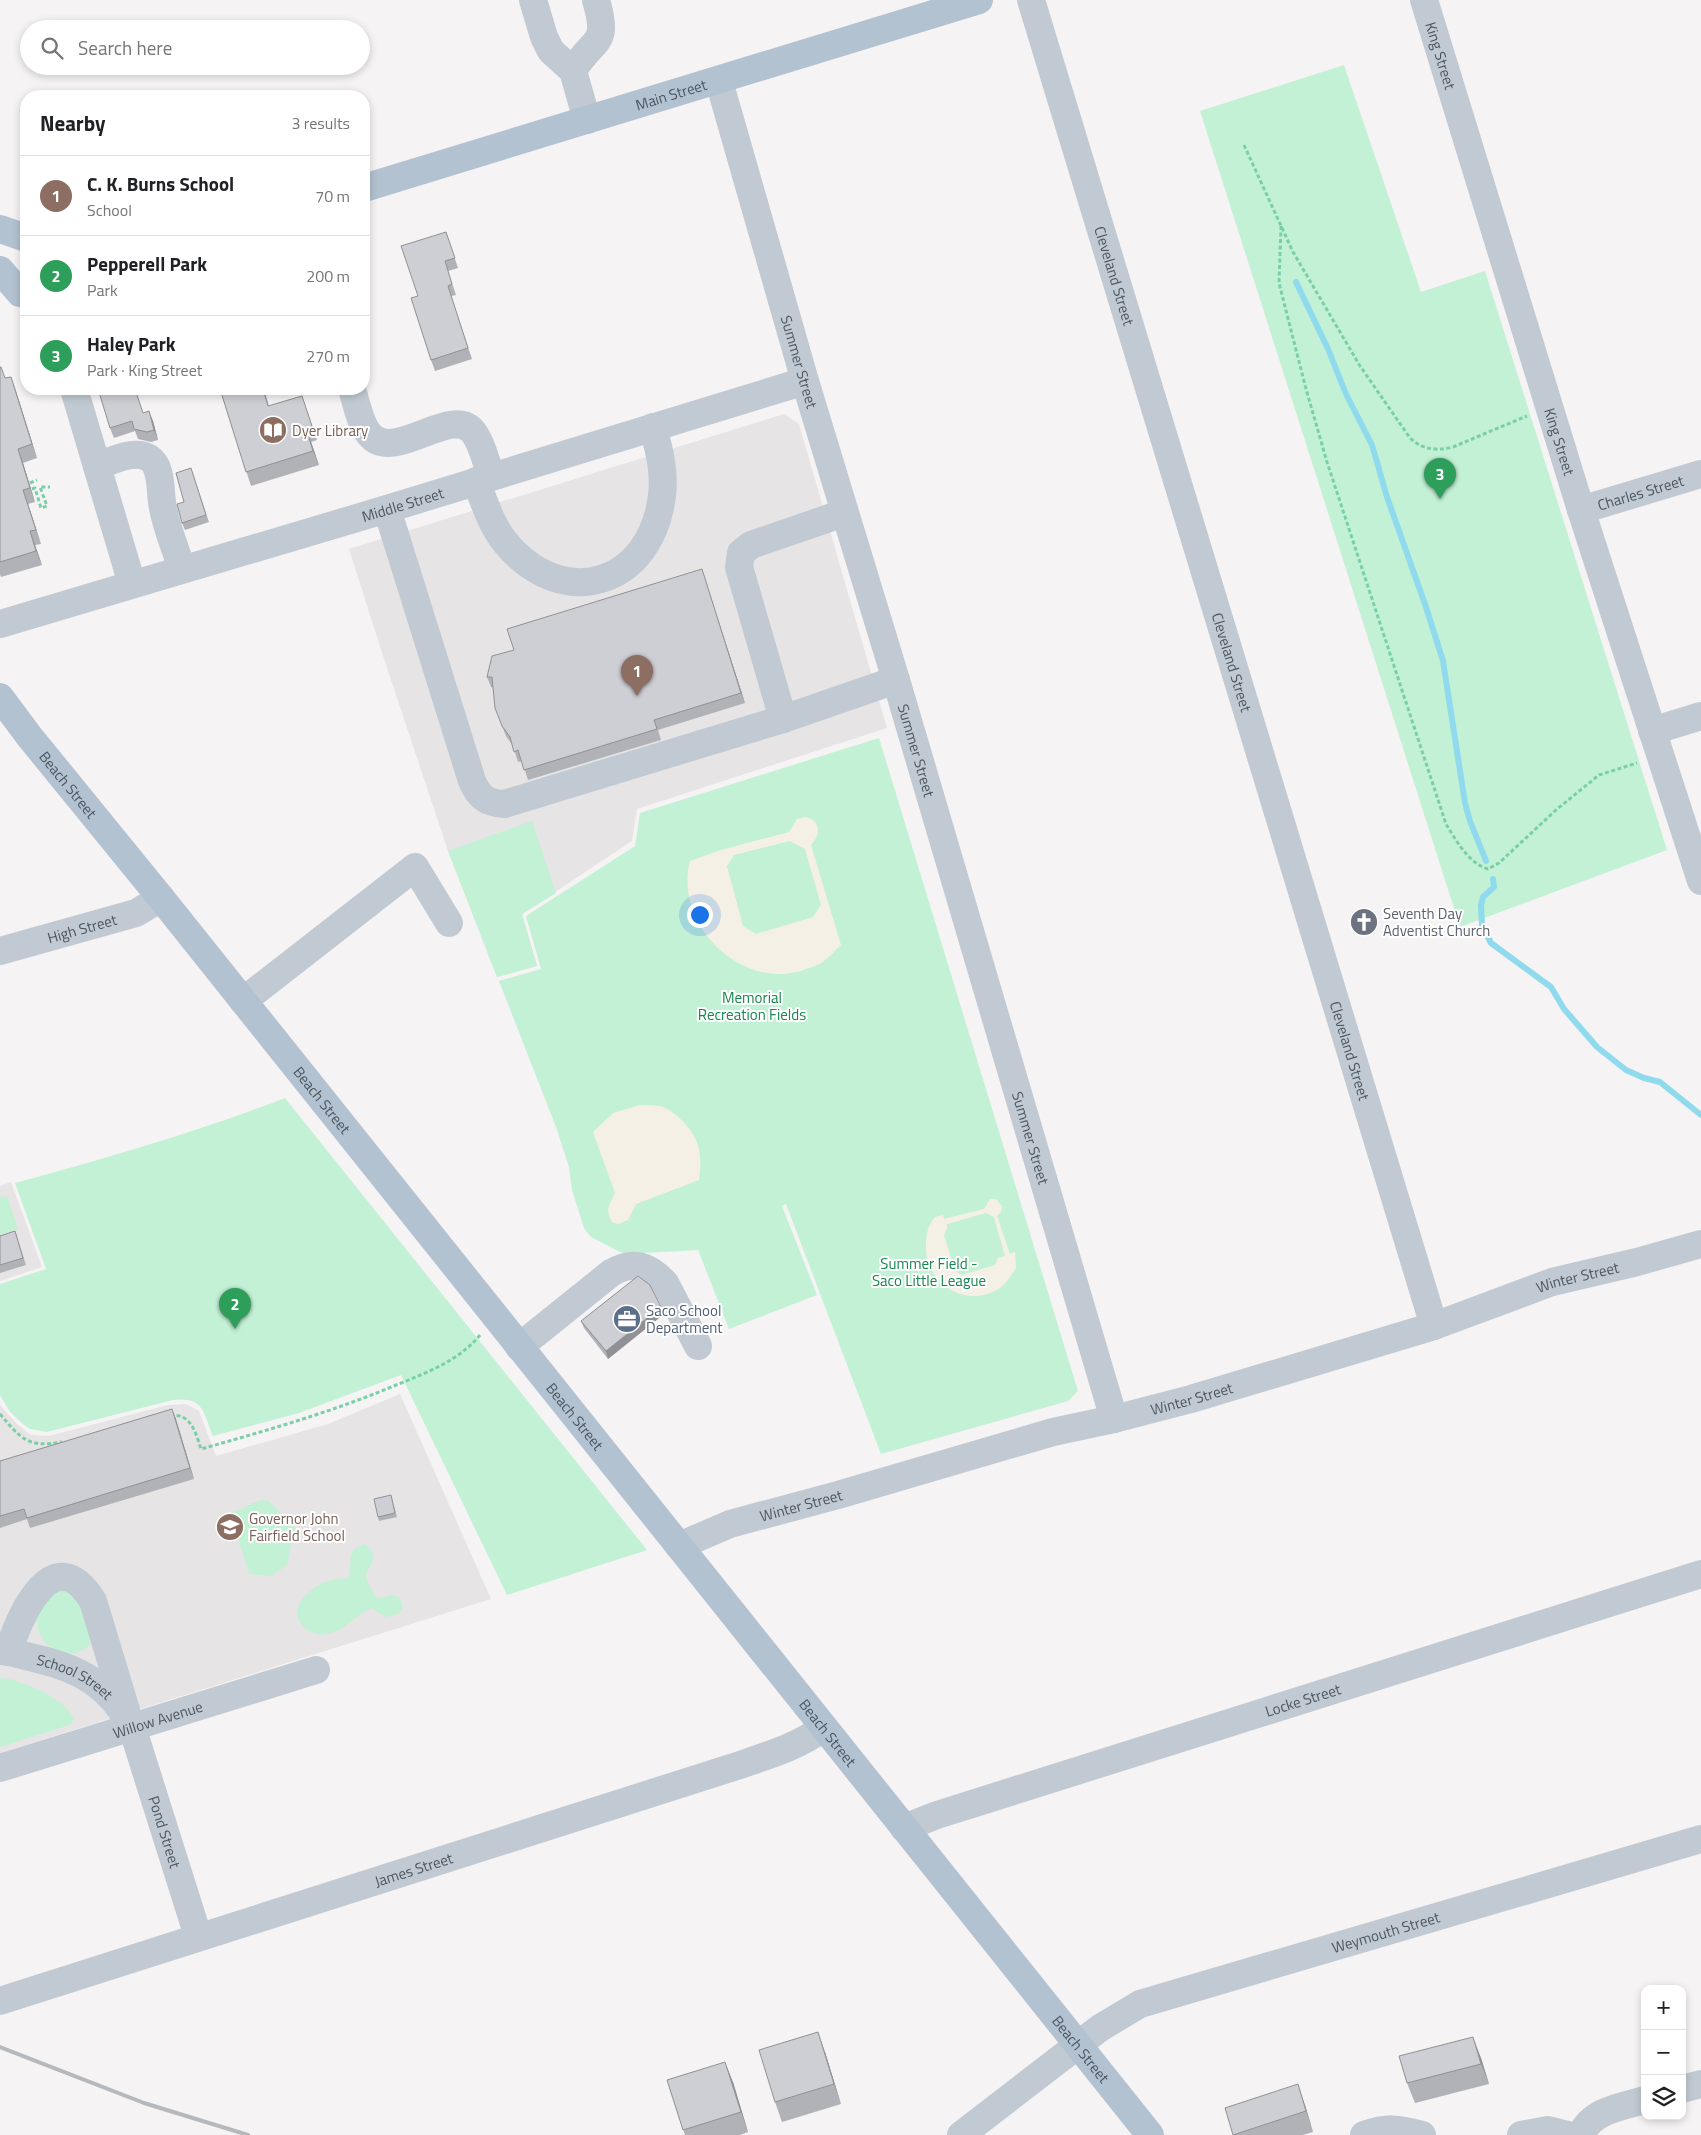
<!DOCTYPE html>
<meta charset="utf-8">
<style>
:root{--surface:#fff;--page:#f6f6f6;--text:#202124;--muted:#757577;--line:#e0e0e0;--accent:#7c3aed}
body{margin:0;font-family:"Titillium Web",sans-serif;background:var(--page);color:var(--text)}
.controls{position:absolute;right:15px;bottom:15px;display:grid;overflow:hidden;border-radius:10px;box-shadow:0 2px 8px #0003}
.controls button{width:45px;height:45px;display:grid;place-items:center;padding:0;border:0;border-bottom:1px solid var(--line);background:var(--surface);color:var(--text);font:25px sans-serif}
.you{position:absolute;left:699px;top:914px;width:18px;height:18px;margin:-12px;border:4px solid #fff;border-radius:50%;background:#1a73e8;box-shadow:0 0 0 8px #1a73e833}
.badge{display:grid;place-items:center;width:32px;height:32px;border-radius:50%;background:var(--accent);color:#fff;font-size:16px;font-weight:700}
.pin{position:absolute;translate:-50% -41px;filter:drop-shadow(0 1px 2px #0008)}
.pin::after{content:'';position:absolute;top:26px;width:18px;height:15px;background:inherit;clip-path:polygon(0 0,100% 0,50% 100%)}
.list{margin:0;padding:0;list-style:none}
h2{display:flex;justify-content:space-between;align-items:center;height:65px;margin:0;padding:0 20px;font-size:21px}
h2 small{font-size:16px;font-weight:400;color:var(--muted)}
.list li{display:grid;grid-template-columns:32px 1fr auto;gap:15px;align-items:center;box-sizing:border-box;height:80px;padding:0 20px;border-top:1px solid var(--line)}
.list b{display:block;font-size:19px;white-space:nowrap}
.list p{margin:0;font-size:16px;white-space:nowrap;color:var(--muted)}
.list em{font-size:16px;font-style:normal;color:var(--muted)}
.icon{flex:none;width:28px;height:28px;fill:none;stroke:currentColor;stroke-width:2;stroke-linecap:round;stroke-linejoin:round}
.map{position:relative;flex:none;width:1701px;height:2135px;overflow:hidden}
.search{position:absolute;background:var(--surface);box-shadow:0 2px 8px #0003;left:20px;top:20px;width:350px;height:55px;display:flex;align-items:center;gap:12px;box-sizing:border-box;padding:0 18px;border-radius:28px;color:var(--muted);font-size:19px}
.panel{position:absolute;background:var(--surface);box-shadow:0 2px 8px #0003;left:20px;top:90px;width:350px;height:305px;border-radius:20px}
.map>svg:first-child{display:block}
.education{fill:#e6e4e5}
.green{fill:#c3f1d5}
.sand{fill:#f5f0e5;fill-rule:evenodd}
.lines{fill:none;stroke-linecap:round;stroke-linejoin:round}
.stream{stroke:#90daee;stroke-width:6}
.path{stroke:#7ad0a6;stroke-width:3;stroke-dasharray:4 2.5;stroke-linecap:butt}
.minor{stroke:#c1cad2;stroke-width:28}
.major{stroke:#b3c2d1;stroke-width:28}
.rail{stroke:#b5b8bd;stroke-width:4}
.wall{fill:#b0b2b7}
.shaded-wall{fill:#909195}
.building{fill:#cdcfd5;stroke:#909195}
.labels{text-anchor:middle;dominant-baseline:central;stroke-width:4;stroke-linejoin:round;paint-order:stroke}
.street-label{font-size:15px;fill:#4a5661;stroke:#fff}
.education-label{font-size:15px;fill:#785e54;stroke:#fff;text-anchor:start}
.worship-label{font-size:15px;fill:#5b616d;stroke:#fff;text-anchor:start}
.park-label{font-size:15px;fill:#17864f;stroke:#fff}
.service-label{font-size:15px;fill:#4e5e75;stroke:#fff;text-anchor:start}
</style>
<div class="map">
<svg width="1701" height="2135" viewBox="0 0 1701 2135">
<rect width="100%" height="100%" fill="#f5f3f3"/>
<path class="education" d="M784,414L799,424L887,728L637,809L632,841L522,914L537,966L497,977L448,851L386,665L349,549Z
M11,1182L42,1267L0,1281V1186Z
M400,1394L491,1599L0,1753V1405L16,1423L31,1435L49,1436L168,1405L186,1404L199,1411L216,1456L328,1424Z"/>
<path class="green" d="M1344,65L1421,292L1485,271L1667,850L1460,927L1200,111Z
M879,738L1078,1391L1068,1401L881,1454L786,1204L782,1206L817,1295L729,1329L698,1250L624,1254L591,1237L584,1228L572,1190L569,1167L556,1127L499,981L541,969L526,916L635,846L640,813Z
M532,821L556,893L522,914L537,966L497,977L448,851Z
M285,1098L647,1550L507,1595L401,1375L299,1413L213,1436C203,1412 204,1396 173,1400L47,1432L30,1429L24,1425L10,1412L0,1395V1284L46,1269L15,1183C106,1158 197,1132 285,1098Z
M7,1196L18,1229L0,1235V1198Z
M264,1500L269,1501L295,1528L296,1536L291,1545L287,1565L271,1576L249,1574L230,1512C244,1511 251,1501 264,1500Z
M365,1544C379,1555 372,1562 366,1574L368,1583L377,1598C386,1598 391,1592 400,1598L403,1609L398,1614L385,1617L372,1608C356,1614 346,1630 328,1634C312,1637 291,1624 299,1605C301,1598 311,1590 317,1586C326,1580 337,1579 348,1578C354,1567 343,1549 365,1544Z
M58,1589L78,1594L95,1639C72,1670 34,1648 36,1613Z
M0,1678C19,1678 69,1700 74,1720L69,1725L0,1747Z"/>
<path class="sand" d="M806,817C821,821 821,835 811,845L841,945C835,950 830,957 824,961C819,965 812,967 806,969C743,993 673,925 690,861L721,850L789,832L797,819ZM790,841L805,849L821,905L813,917L756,934L743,926L727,866L734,855Z
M640,1105C646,1105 653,1105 660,1106C667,1108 672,1112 677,1116C699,1135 703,1152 699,1180L636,1204L628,1220L618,1224L612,1222C605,1210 609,1205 615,1193L593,1132L613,1113Z
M990,1199H996L1002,1206L1001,1212L997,1216L1010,1254L1015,1252L1016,1268C1010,1277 1005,1286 995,1291C962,1308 924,1280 926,1245C926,1234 928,1225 935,1217L943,1215L944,1219L984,1209ZM986,1213L994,1217L1005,1256L998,1258L995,1265L962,1275L955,1271L944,1235L947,1229V1224Z"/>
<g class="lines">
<path class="stream" d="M1296,282L1328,349L1346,394L1372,445L1387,497L1426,607L1443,661L1465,803L1470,821L1486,861
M1493,879L1494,887L1483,897L1481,905L1482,926L1491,943L1551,987L1564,1009L1597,1047L1626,1070L1644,1078L1660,1082L1701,1115"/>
<path class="path" d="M1244,145L1293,252L1360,366L1410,438C1423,450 1436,451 1453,447L1527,416
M1281,226L1279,283L1306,389L1327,462L1446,824C1456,840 1468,863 1488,869L1499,863L1556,810L1599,775L1637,763
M30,483L37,480
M32,489L35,488L41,508L47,506L40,487H50
M0,1414C21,1439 28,1448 62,1442
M170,1416C191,1412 196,1434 201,1449C265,1431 328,1413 389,1388C422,1374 457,1363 480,1335"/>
<g class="minor">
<path d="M533,0L544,37L551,51L573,71L587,120"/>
<path id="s1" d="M1031,0L1434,1326"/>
<path id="s2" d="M1424,0L1581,510L1701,881"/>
<path d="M573,71C593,36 610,48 596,0"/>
<path id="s3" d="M719,81L805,381L896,680L1114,1419"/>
<path d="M74,389L132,584"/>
<path d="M352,389C357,404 360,427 373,438C399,459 454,404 474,433C483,445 486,463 491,476"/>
<path d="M97,466C112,461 134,449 149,458C162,466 160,490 162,502C165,525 175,547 182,569"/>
<path d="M476,481C484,501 491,525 505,542C563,613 652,585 662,495C665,472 659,449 653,427"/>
<path d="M387,509L472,781C479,797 486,803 504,804L783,719L896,680"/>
<path id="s4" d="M1581,510L1701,474"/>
<path id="s5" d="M0,624L387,509L805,381"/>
<path d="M783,719L739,567L741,553L751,545L844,513"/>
<path d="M1652,731L1701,716"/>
<path id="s6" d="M0,951L136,913L161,898"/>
<path d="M243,1001L415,867L449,923"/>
<path d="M519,1347L611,1273C634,1260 648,1265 665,1283L698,1346"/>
<path id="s7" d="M679,1546L730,1524L838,1495L1053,1432L1114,1419L1191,1399L1434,1326L1552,1282L1637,1262L1701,1244"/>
<path id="s8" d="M0,1651C13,1652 25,1656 38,1659C81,1669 110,1686 132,1727L198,1936"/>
<path d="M8,1652C20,1616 53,1537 93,1601L126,1710"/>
<path id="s9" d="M0,1768L316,1670"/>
<path id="s10" d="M904,1828L937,1815L1701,1574"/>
<path id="s11" d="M0,2001L740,1765C769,1755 799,1746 823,1728"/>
<path d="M1682,2089L1701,2084"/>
<path id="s12" d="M961,2135L1100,2028L1140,2004L1701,1839"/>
<path d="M1364,2135C1387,2127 1398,2128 1422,2135"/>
<path d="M1521,2135L1548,2130L1568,2135"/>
<path d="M1581,2135C1592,2110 1621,2107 1645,2100"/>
</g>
<g class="major">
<path id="s13" d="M364,188L979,0"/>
<path d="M0,229L26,238"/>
<path d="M0,270L20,293"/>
<path id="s14" d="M0,697L29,736L161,898L1150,2135"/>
</g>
<path class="rail" d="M0,2047L144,2103L248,2135"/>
</g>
<path class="wall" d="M446,232L458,268L448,271L456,295L451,296L472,359L435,371L431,360L418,296Z
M0,367H1L5,378L11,377L37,458L23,463L35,502L28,504L41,544L35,545L42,565L1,577L0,574Z
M220,389H264L269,406L302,396L317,440L311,442L319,465L251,486Z
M144,413L153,421L158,440L151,442L138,439L135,431L114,438L110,428Z
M191,468L209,522L185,530L182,523L184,502Z
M705,579L745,703L658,730L661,740L528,780L522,761L518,762L513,746L506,736L495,708L493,688L491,687L487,677L514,650Z
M15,1231L26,1265L0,1273V1236Z
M661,1307L664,1314L608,1359L584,1328L581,1321Z
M172,1409L194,1479L30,1528L27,1519L0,1528V1461Z
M391,1495L397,1517L379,1521L378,1517Z
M825,2052L841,2104L782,2122L775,2102Z
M1481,2058L1489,2084L1415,2103L1407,2083Z
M667,2080L733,2082L748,2132L740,2135H685Z
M1305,2105L1313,2132L1303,2135H1233Z"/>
<path class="shaded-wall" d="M11,377L16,391L37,458L32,444Z
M149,411L153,421L158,440L154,430Z
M306,428L311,442L319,465L313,451Z
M18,449L23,463L35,502L30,488Z
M23,490L28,504L41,544L36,530Z
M30,531L35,545L42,565L36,551Z
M702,569L705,579L745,703L741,693Z
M661,1307L664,1314L608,1359L606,1351Z
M172,1409L176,1419L194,1479L190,1468Z
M818,2032L825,2052L841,2104L834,2084Z
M1473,2037L1481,2058L1489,2084L1481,2064Z
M725,2062L733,2082L748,2132L741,2112Z
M1298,2084L1305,2105L1313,2132L1306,2111Z"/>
<path class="building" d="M446,232L455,258L445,261L452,284L448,286L468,348L431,360L411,298L418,296L401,246Z
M0,367H1L5,378L11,377L32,444L18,449L30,488L23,490L36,530L30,531L36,551L0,562Z
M98,389H135L143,413L149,411L154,430L147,432L134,429L132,421L110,428Z
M220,389H263L268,406L302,396L312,426L306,428L313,451L246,472Z
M191,468L206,515L182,523L177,504L184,502L176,473Z
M702,569L741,693L654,720L657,729L524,770L518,750L514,752L510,737L502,726L495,708L492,677H487L492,656L514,650L507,629Z
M15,1231L23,1258L0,1265V1236Z
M638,1276L650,1285L661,1307L606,1351L581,1321Z
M172,1409L190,1468L27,1518L24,1509L0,1516V1461Z
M391,1495L395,1513L378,1517L374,1499Z
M818,2032L834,2084L775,2102L759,2050Z
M1473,2037L1481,2064L1407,2083L1399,2056Z
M725,2062L741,2112L683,2130L667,2080Z
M1298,2084L1306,2111L1233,2135L1225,2108Z"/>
<defs>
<symbol id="library-disc" viewBox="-11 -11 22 22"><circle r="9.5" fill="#8d6e63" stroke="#fff"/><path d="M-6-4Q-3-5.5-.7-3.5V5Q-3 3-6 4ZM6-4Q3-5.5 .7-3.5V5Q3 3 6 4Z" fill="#fff"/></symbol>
<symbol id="church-disc" viewBox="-11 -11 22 22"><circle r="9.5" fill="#6b7280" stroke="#fff"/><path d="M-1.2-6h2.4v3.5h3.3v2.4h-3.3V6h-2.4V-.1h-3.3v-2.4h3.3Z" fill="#fff"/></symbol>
<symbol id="office-disc" viewBox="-11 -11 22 22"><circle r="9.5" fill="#5c6f8a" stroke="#fff"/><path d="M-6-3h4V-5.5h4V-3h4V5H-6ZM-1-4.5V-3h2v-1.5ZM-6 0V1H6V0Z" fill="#fff"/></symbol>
<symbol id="school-disc" viewBox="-11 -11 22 22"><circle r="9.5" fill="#8d6e63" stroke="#fff"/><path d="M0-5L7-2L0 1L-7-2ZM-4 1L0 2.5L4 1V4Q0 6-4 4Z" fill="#fff"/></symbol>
</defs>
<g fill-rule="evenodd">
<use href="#library-disc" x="257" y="414" width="32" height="32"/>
<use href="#church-disc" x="1348" y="906" width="32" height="32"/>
<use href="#office-disc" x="611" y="1303" width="32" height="32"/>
<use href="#school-disc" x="214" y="1511" width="32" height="32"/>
</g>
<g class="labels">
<g class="street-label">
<text stroke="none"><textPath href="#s2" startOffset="58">King Street</textPath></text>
<text stroke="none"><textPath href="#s13" startOffset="321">Main Street</textPath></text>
<text stroke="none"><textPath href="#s1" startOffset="288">Cleveland Street</textPath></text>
<text stroke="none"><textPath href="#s3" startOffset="292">Summer Street</textPath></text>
<text stroke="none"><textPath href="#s2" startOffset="462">King Street</textPath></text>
<text stroke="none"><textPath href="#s4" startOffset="62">Charles Street</textPath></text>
<text stroke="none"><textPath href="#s5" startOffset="420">Middle Street</textPath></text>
<text stroke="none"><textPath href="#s1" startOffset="692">Cleveland Street</textPath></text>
<text stroke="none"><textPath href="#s3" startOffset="698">Summer Street</textPath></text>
<text stroke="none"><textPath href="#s14" startOffset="111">Beach Street</textPath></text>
<text stroke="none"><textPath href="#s6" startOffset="85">High Street</textPath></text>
<text stroke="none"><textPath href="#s1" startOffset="1098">Cleveland Street</textPath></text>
<text stroke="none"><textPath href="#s14" startOffset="516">Beach Street</textPath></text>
<text stroke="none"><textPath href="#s3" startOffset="1102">Summer Street</textPath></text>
<text stroke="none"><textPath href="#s7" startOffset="939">Winter Street</textPath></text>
<text stroke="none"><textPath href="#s7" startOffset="534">Winter Street</textPath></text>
<text stroke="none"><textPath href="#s14" startOffset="921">Beach Street</textPath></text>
<text stroke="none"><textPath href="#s7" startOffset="129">Winter Street</textPath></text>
<text stroke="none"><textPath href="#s8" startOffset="80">School Street</textPath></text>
<text stroke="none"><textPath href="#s10" startOffset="419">Locke Street</textPath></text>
<text stroke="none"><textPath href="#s9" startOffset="165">Willow Avenue</textPath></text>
<text stroke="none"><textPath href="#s14" startOffset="1326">Beach Street</textPath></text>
<text stroke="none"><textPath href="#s8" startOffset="269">Pond Street</textPath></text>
<text stroke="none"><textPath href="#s11" startOffset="434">James Street</textPath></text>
<text stroke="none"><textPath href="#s12" startOffset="478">Weymouth Street</textPath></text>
<text stroke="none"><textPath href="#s14" startOffset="1731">Beach Street</textPath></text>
</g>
<g class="education-label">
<text x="292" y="430">Dyer Library</text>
<text x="249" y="1518">Governor John<tspan x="249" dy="17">Fairfield School</tspan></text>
</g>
<g class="worship-label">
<text x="1383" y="913">Seventh Day<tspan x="1383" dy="17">Adventist Church</tspan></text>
</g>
<g class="park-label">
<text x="752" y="997">Memorial<tspan x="752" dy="17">Recreation Fields</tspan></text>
<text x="929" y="1263">Summer Field -<tspan x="929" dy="17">Saco Little League</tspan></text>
</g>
<g class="service-label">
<text x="646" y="1310">Saco School<tspan x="646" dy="17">Department</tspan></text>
</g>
</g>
</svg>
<div class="controls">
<button>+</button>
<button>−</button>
<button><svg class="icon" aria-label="layers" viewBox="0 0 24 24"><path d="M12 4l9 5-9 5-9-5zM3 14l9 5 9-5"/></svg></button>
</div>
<div class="you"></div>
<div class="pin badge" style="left:637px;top:696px;background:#8d6e63">1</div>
<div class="pin badge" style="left:235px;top:1329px;background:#2e9e5b">2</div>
<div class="pin badge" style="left:1440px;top:499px;background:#2e9e5b">3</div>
<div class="search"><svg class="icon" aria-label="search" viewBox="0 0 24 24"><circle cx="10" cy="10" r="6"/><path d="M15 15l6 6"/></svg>Search here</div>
<section class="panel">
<h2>Nearby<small>3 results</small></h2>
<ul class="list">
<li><span class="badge" style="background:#8d6e63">1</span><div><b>C. K. Burns School</b><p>School</p></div><em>70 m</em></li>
<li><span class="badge" style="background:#2e9e5b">2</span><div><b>Pepperell Park</b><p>Park</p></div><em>200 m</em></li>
<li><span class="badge" style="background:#2e9e5b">3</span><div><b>Haley Park</b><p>Park · King Street</p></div><em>270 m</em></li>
</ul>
</section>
</div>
